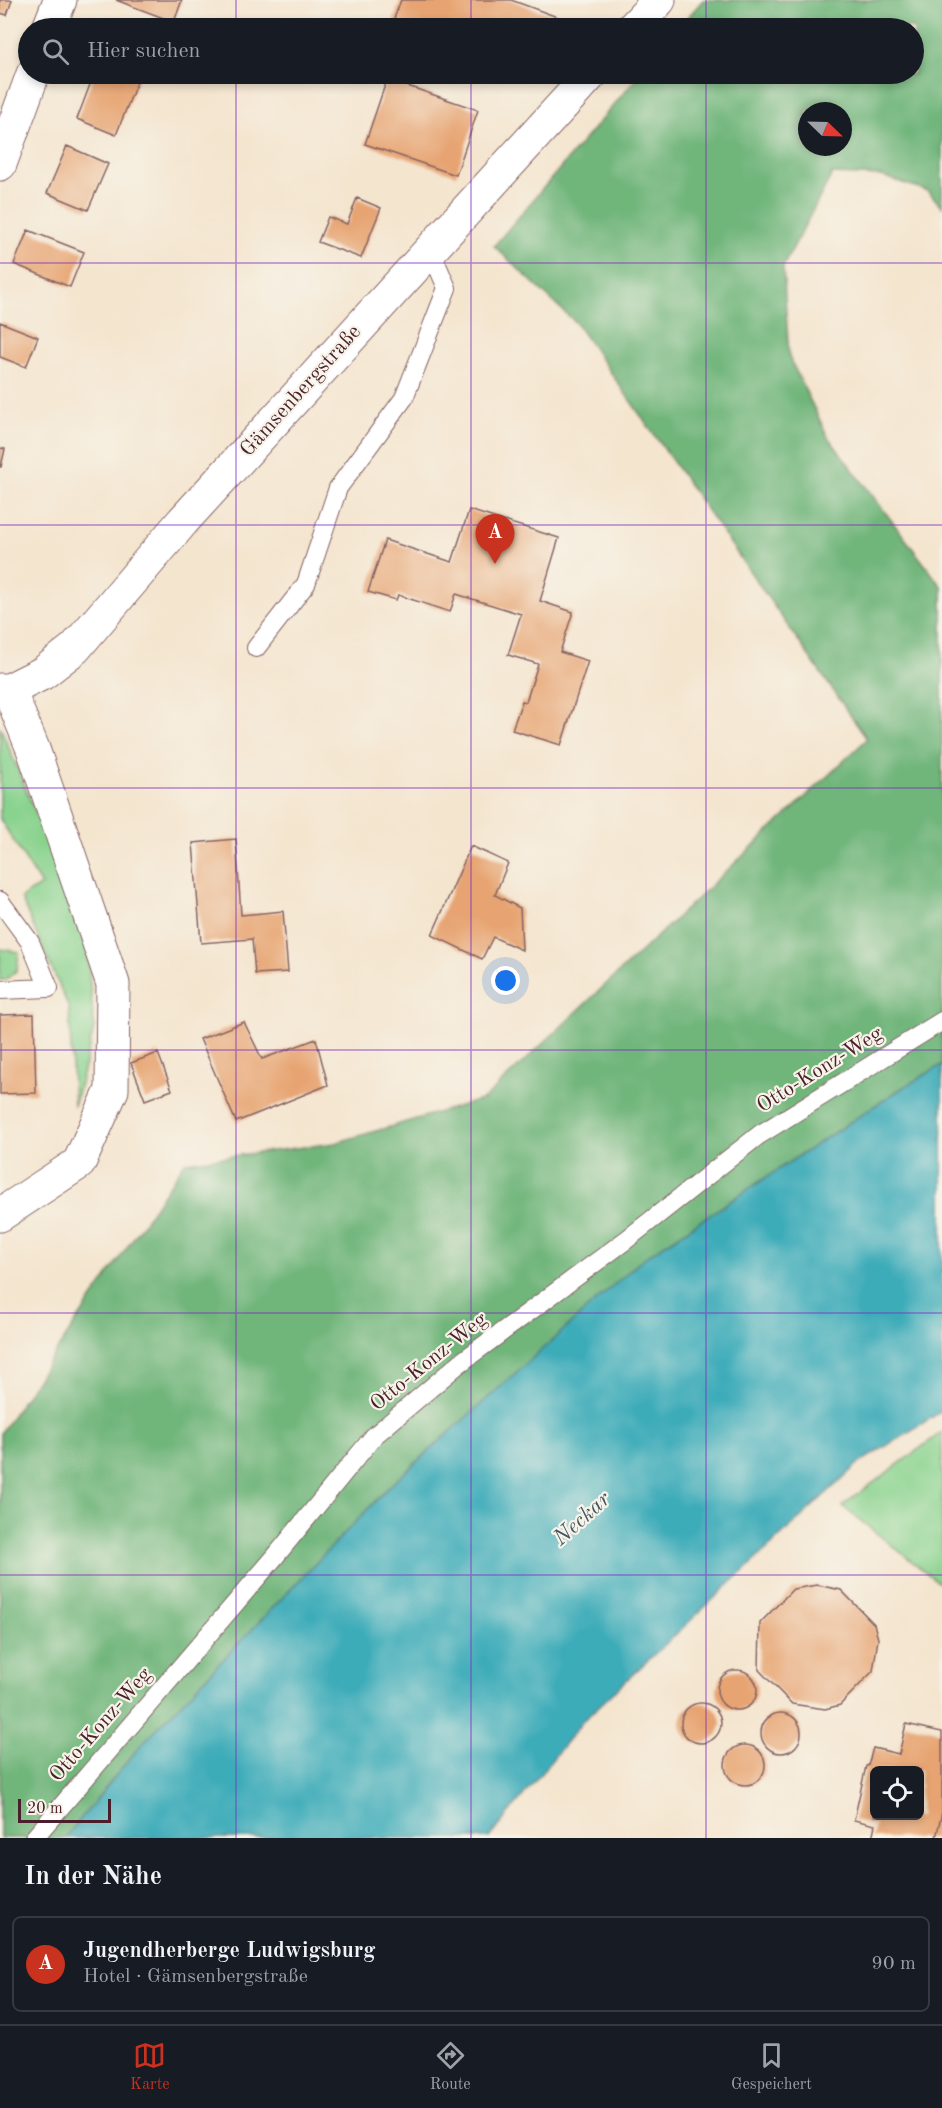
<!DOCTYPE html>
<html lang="de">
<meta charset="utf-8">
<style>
:root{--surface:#171b24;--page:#20242c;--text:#f1f3f6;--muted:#9ea1a6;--line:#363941;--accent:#c8321e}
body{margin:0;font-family:"Old Standard TT",serif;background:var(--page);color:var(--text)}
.controls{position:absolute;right:18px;bottom:18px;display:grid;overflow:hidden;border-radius:9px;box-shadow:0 3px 9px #0003}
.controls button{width:54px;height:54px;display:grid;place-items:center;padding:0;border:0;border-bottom:2px solid var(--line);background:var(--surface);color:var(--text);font:30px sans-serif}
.compass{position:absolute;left:798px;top:102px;width:54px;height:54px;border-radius:50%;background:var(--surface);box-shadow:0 3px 9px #0003;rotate:113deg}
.scale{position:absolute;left:18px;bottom:15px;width:93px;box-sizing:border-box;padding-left:6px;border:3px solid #4a1f2b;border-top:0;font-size:16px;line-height:21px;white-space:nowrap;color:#4a1f2b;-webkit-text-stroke:4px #f7f3e8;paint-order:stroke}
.you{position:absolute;left:506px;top:981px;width:21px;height:21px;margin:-15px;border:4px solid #fff;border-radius:50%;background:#1a73e8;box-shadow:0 0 0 9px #1a73e833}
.badge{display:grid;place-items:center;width:39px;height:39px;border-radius:50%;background:var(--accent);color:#fff;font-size:20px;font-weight:700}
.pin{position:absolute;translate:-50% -50px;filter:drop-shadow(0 2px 3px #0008)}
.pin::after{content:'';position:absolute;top:32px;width:21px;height:18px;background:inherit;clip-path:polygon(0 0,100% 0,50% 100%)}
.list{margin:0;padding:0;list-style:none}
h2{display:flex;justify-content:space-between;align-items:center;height:78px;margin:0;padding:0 24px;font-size:26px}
h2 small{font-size:20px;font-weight:400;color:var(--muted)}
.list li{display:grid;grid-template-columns:39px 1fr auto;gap:18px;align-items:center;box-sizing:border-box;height:96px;margin:0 12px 12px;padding:0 12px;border:2px solid var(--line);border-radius:9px}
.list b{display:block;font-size:22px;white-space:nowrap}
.list p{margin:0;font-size:20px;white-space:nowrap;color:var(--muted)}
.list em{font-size:20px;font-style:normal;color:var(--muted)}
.icon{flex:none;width:33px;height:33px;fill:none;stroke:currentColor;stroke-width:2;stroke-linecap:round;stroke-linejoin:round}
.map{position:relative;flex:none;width:942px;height:1838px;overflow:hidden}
.search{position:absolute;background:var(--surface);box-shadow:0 3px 9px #0003;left:18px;right:18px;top:18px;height:66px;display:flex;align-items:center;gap:15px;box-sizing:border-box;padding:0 21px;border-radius:33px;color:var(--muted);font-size:22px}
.sheet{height:186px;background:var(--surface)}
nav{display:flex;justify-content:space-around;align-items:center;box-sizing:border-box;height:84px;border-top:2px solid var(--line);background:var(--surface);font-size:16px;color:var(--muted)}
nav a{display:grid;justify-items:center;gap:3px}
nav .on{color:var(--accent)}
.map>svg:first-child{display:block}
.green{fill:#8ad38f;stroke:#6a795d;stroke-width:1.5}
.forest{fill:#6fb57a;stroke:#5c6a52;stroke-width:1.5;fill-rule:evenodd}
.water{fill:#3cacb9;stroke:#436672;stroke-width:1.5}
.building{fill:#e7a472;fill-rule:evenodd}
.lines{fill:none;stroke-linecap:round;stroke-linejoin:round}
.service-casing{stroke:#866464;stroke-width:20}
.minor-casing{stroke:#866464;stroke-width:35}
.service{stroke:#fff;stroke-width:18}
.minor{stroke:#fff;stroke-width:33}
.grid{fill:none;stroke:#7b2cbf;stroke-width:1.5;stroke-opacity:0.55}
.labels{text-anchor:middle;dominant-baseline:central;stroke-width:4.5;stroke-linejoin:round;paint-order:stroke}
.street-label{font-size:21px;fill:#4a1f2b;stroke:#f7f3e8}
.water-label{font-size:22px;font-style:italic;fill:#445764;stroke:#f7f3e8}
</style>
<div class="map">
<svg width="942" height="1838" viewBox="0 0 942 1838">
<rect width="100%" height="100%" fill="#f7f3e8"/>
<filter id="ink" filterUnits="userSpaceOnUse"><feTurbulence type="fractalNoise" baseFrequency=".0167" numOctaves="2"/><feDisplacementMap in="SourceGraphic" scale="12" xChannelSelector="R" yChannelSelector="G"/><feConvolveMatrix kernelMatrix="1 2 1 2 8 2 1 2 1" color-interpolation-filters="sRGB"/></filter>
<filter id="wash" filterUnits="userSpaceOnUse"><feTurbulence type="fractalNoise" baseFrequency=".008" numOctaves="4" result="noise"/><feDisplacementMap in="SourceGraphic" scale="24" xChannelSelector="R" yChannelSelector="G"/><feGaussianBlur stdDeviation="1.35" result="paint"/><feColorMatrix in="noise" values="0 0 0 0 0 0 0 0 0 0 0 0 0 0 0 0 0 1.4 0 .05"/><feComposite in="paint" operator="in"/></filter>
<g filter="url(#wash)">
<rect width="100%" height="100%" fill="#f4e5cf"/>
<path class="green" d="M0,726L50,848L87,949L94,1028L74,1106L69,1008L21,898L41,885L0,819Z
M0,949L19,952L17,970L5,980H0Z
M942,1432V1585L842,1506Z"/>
<path class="forest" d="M703,0H942V207L928,191L881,176L832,174L783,267L789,357L828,437L942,587V1065L902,1088L644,1258L391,1485L140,1746L65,1838H0V1434L185,1162L335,1143L484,1099L867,739L576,323L494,246L640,74H914V28H678ZM807,111H843V147H807Z"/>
<path class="water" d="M942,1065V1411L859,1463L583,1721L489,1838H65L140,1746L391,1485L644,1258L902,1088Z"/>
<g id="blocks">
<path class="building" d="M0,0H12L7,15L0,13Z
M116,0H182L174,22Z
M401,0H511L560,18L556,28H404L392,24Z
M94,74H140L116,135L77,119Z
M387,79L478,110L456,175L365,144Z
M67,146L108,164L88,210L47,193Z
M357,198L381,208L361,258L318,242L328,217L347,224Z
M28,230L84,252L70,287L14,264Z
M0,322L38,337L26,367L0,357Z
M0,448L5,449L1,467H0Z
M469,510L559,538L540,601L573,612L560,652L588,661L561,745L512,730L522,701L526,702L538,664L508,655L521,614L456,594L450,612L398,595L396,600L368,592L385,540L452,562Z
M236,839L241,915L283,911L288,972L255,974L252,939L201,943L193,843Z
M471,846L508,863L495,895L520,908L522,950L493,937L482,959L432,935Z
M34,1014L36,1093L0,1094V1015Z
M244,1022L262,1059L316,1039L328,1085L236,1122L200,1039Z
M158,1053L172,1090L145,1100L131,1063Z
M817,1585L841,1590L874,1624L878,1639L873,1671L840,1705L825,1709L792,1704L759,1670L760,1623L793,1589Z
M717 1690a20 20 0 1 1 40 0a20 20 0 1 1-40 0Z
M681 1723a20 20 0 1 1 40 0a20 20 0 1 1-40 0Z
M761 1733a20 20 0 1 1 40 0a20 20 0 1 1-40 0Z
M906,1724L942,1732V1812L936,1838H872L875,1825L854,1820L866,1766H868L873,1748L899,1754ZM874,1770H920V1816H874Z
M725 1765a20 20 0 1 1 40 0a20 20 0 1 1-40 0Z"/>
</g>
</g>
<g filter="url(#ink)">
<use href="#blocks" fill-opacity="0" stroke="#866464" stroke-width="1.5"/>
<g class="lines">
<defs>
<path id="service" d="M256,648L306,584L338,488L404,398L447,288L430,249
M0,901L30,942L49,988L0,990
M34,1838L274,1558L374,1436L460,1363L626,1240L759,1135L942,1021"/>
<path id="minor" d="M49,28L60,0
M633,28L659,0
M0,164L33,74
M0,690H9L43,673L75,648L183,521L591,74
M0,1215L79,1163L112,1090L113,984L33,749L9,690"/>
</defs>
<use href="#service" class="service-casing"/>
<use href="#minor" class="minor-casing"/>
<use href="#service" class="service"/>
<use href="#minor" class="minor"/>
</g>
</g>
<path class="grid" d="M236,0V28M471,0V28M706,0V28M236,74V1838M471,74V1838M706,74V1838M0,263H942M0,525H942M0,788H942M0,1050H942M0,1313H942M0,1575H942"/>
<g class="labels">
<g class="street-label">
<text transform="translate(301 391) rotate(-48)">Gämsenbergstraße</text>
<text transform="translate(820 1070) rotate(-32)">Otto-Konz-Weg</text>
<text transform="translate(429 1362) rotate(-39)">Otto-Konz-Weg</text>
<text transform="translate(101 1725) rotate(-49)">Otto-Konz-Weg</text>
</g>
<g class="water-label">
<text transform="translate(582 1519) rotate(-42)">Neckar</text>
</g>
</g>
</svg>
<div class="controls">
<button><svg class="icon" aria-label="locate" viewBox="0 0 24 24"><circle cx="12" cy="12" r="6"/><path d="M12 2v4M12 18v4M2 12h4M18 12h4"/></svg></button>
</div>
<svg class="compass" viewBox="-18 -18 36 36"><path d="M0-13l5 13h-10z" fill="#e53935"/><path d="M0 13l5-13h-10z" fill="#9ea1a6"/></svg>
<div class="scale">20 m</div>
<div class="you"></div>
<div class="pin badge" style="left:495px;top:564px">A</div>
<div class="search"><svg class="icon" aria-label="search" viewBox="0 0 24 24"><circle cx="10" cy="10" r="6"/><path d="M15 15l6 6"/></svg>Hier suchen</div>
</div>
<section class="sheet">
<h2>In der Nähe<small></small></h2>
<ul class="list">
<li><span class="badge">A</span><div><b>Jugendherberge Ludwigsburg</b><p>Hotel · Gämsenbergstraße</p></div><em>90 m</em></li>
</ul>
</section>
<nav>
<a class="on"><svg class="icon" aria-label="map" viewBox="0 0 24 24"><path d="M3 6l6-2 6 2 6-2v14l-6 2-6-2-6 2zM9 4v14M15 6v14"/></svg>Karte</a>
<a><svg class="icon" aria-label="directions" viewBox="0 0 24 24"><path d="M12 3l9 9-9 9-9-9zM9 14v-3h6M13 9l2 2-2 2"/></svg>Route</a>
<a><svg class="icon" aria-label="saved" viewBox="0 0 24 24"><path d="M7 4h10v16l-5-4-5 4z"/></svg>Gespeichert</a>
</nav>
